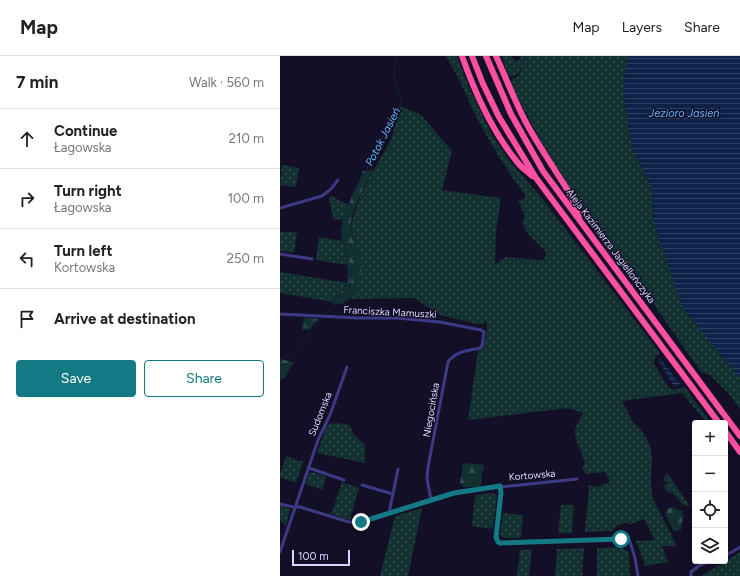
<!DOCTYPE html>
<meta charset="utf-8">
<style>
:root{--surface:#fff;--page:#f2f2f2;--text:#222;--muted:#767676;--line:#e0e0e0;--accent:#137a85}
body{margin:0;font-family:Figtree,sans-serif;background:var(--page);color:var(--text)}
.controls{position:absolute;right:12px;bottom:12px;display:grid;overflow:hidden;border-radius:4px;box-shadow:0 2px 10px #0003}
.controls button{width:36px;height:36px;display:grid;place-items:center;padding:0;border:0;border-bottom:1px solid var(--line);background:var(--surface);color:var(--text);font:20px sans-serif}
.scale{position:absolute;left:12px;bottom:10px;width:58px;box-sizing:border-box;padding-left:4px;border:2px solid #d9d4ff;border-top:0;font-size:11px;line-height:14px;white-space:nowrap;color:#d9d4ff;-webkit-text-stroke:3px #130f26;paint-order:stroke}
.stop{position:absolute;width:12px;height:12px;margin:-9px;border:3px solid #137a85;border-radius:50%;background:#fff}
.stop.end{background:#137a85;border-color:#fff;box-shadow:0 1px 4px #0008}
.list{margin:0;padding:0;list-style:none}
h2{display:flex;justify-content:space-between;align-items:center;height:52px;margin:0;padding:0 16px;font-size:17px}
h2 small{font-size:13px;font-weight:400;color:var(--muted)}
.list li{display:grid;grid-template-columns:26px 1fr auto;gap:12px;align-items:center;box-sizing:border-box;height:60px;padding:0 16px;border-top:1px solid var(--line)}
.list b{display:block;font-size:15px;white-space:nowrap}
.list p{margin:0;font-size:13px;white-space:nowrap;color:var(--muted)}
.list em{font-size:13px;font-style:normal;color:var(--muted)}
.actions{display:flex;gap:8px;padding:12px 16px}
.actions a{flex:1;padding:9px 0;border:1px solid var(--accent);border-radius:4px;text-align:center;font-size:14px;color:var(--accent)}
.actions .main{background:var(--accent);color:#fff}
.icon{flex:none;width:22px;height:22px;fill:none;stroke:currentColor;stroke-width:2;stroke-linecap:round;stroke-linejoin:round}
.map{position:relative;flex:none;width:460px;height:520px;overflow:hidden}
header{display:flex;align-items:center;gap:24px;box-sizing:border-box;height:56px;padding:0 20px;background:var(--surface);border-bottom:1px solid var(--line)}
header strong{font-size:19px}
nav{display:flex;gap:22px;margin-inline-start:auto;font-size:14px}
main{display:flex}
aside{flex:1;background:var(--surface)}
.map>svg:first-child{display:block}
.grass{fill:url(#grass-dots)}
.forest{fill:url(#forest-firs)}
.wetland{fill:url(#wetland-marsh)}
.water{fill:url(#water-rules)}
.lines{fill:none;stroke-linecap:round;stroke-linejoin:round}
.stream{stroke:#0c2248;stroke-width:1}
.minor{stroke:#3d3a85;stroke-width:3}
.motorway{stroke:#ff4fa3;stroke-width:6}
.route{stroke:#137a85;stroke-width:5}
.labels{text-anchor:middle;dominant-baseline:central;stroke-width:3;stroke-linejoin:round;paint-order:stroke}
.street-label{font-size:10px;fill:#d9d4ff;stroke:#130f26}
.water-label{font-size:11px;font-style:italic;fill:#62b6ff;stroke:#130f26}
</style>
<header>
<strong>Map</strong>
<nav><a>Map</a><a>Layers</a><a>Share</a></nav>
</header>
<main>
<aside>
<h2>7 min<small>Walk · 560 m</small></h2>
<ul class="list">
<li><svg class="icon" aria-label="ahead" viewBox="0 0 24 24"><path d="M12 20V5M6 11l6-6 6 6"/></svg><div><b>Continue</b><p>Łagowska</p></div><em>210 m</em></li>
<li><svg class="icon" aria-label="right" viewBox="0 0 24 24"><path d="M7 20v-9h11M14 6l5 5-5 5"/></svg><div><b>Turn right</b><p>Łagowska</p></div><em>100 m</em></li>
<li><svg class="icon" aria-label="left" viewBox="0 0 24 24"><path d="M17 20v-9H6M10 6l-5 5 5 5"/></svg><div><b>Turn left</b><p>Kortowska</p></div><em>250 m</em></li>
<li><svg class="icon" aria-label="arrive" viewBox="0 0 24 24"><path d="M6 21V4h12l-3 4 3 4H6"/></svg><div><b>Arrive at destination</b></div></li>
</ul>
<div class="actions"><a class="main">Save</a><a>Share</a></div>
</aside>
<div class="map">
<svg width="460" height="520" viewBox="0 0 460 520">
<defs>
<pattern id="grass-dots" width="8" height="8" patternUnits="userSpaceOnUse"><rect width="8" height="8" fill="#12302f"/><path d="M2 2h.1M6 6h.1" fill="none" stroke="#344d4e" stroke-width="1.8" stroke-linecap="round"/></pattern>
<pattern id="forest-firs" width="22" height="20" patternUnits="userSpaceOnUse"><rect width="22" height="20" fill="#12302f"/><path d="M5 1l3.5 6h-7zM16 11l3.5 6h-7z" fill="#344d4e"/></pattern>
<pattern id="wetland-marsh" width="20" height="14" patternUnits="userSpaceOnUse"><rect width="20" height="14" fill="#12302f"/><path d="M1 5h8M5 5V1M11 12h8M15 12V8" fill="none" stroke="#344d4e"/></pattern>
<pattern id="water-rules" width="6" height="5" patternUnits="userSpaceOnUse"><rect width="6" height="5" fill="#0c2248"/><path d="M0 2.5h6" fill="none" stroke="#2f4163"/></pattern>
</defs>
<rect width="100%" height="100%" fill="#130f26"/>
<path class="grass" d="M165,0H177L188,29L213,81L228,103L265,146L380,297L375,301L374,308L389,332L396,334L404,330L431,367H427L402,337L342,345L353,366L360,372L370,389L372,402L371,426L373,443L397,490H382L388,506L365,510L364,505L356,485L375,484L364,463L349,469L347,466L335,471L333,475L305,476L309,429L317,431L330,426L325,416L306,418L302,412L305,407L295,380V373L303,357L288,352L188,364L198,295C207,289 206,276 207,267L205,265L203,268H197L160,259L134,242L70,243L76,232L81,204L75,188L71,171L74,158L80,141L89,122L111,84L120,50L141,59L172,95L162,134L221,142L216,176L215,208L226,201L261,204L265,202L266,196L248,178L242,167L245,160L238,144L245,143V139C226,113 209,86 195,58C185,38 178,18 165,0Z
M222,0H231L237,6L241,2L240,0H348L344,22V42L352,91L372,132L374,168L403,251L460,322V353L450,339L430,319L421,316L360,229H355L315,177L307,163L259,82L230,27L232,23L238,20L242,13H240L238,18L230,21L228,20Z
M2,109L19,112L16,131L0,129Z
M51,140L69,149L62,164L53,163L49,142Z
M0,176H17L14,197L0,195Z
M39,181L62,185L65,194L67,209L36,204Z
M0,216L67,227L53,246L0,237Z
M57,367L70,369L74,379L85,389V407L37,397L46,371L49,368Z
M6,400L23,406L16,427L0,421V417Z
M32,416L46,420L42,434L26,428L29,417Z
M387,417L410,450H406L401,447L396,440L387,435L384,431L385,429L389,426L382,425Z
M62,426L79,432L70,464L48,457L52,456Z
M213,437L217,440L213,473L192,470L195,439Z
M0,449L9,453L10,454L6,470L0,464Z
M281,449H294L292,477H278Z
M142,452L128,520H100L115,460Z
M223,457L243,459L241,482H224L220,479Z
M340,491L349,496L350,520H317V492Z
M304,492L302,520H275L277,493Z
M252,493L249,520H237L240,494Z
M460,496V520H421Z"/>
<path class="forest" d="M93,114C86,127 70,156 71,171C72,183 78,193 81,204C83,217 76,242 63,247C61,248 57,248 54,248L53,246L67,228L68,215L65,194L61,183L62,164L83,115Z
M0,303L14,306L5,322L0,324Z
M183,407L204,409L200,431H184L180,427Z
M392,451L402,455L403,460L401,474L394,475L385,458L388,452Z"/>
<path class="wetland" d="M26,261L39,263L29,274H22L24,262Z"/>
<path class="water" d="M348,0H460V322L403,252L374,168L372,132L352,91L344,42V22Z
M380,302L399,327L400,328L397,331H395L393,329L379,305Z"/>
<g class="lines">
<path class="stream" d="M85,116L100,89L105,74L119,51L121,45L115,25L114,15L117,0
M45,259C51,252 68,237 70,228C74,213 66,199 63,185C58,164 73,136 84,118
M0,303L12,298L41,263"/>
<path class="minor" d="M0,152L42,140L51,133L58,124
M0,198L32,203
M0,258L78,262H117L160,266L201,274L204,276L202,290L200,292C188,295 176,295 168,306L148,411L147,422L151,444
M29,412L64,424
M82,429L113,438
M220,430L221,437L216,477V481L218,486L224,487L349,483L355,502L358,520
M0,448L13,451H20L69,466H81L183,435L297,423
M109,457L118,413
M0,496L38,384L50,359L67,311
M445,499L452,496L460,491
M411,520V516L420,509L430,505"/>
<path class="motorway" d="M182,0C195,37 213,77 238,107C242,112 248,116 252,120
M192,0L203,28L219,61L256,122L439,367
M206,0L231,58L263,115L460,380
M216,0C227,24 236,49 249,72C258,88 268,103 278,119C287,133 296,146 299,162
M445,375L460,396"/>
</g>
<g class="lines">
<path class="route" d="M81,466L174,437L220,430L221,437L216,481L218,486L220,487L341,483"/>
</g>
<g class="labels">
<g class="street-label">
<text transform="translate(331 190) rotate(53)">Aleja Kazimierza Jagiellończyka</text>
<text transform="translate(110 256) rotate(3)">Franciszka Mamuszki</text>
<text transform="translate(151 354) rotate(-80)">Niegocińska</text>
<text transform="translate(40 358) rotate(-68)">Sudomska</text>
<text transform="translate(252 419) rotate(-5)">Kortowska</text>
</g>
<g class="water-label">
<text x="404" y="57">Jezioro Jasień</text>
<text transform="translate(103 81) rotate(-63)">Potok Jasień</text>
</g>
</g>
</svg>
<div class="controls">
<button>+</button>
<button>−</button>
<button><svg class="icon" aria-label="locate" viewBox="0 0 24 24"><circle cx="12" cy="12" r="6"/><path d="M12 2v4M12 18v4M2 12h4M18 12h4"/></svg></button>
<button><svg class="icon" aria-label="layers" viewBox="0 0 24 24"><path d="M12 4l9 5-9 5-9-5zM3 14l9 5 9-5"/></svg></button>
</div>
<div class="scale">100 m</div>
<div class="stop" style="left:341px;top:483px"></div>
<div class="stop end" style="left:81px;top:466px"></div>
</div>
</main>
